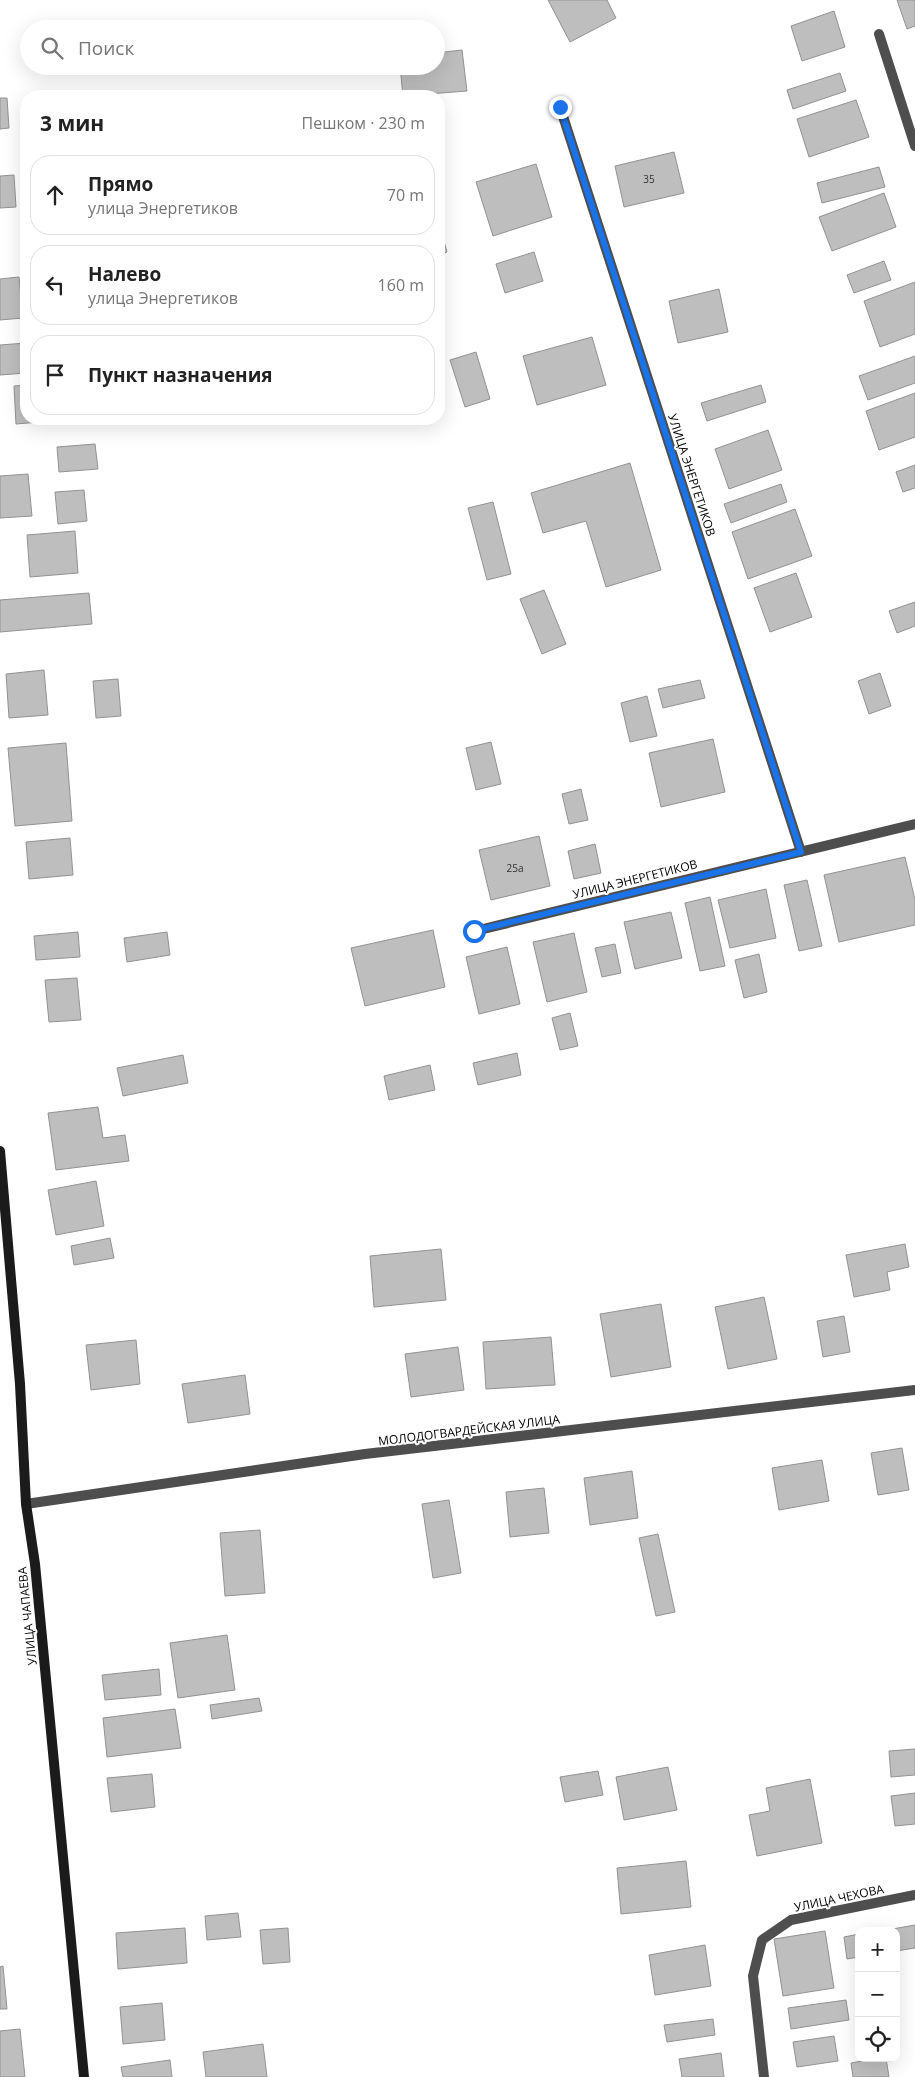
<!DOCTYPE html>
<html lang="ru">
<meta charset="utf-8">
<style>
:root{--surface:#fff;--page:#f6f6f6;--text:#222;--muted:#767676;--line:#e0e0e0}
body{margin:0;font-family:"Open Sans",sans-serif;background:var(--page);color:var(--text)}
.controls{position:absolute;right:15px;bottom:15px;display:grid;overflow:hidden;border-radius:10px;box-shadow:0 5px 20px #0002}
.controls button{width:45px;height:45px;display:grid;place-items:center;padding:0;border:0;border-bottom:1px solid var(--line);background:var(--surface);color:var(--text);font:25px sans-serif}
.stop{position:absolute;width:15px;height:15px;margin:-11px;border:4px solid #1a73e8;border-radius:50%;background:#fff}
.stop.end{background:#1a73e8;border-color:#fff;box-shadow:0 1px 5px #0008}
.list{margin:0;padding:0;list-style:none}
h2{display:flex;justify-content:space-between;align-items:center;height:65px;margin:0;padding:0 20px;font-size:21px}
h2 small{font-size:16px;font-weight:400;color:var(--muted)}
.list li{display:grid;grid-template-columns:32px 1fr auto;gap:15px;align-items:center;box-sizing:border-box;height:80px;margin:0 10px 10px;padding:0 10px;border:1px solid var(--line);border-radius:20px}
.list b{display:block;font-size:19px;white-space:nowrap}
.list p{margin:0;font-size:16px;white-space:nowrap;color:var(--muted)}
.list em{font-size:16px;font-style:normal;color:var(--muted)}
.icon{flex:none;width:28px;height:28px;fill:none;stroke:currentColor;stroke-width:2;stroke-linecap:round;stroke-linejoin:round}
.map{position:relative;flex:none;width:915px;height:2077px;overflow:hidden}
.search{position:absolute;background:var(--surface);box-shadow:0 5px 20px #0002;left:20px;top:20px;width:425px;height:55px;display:flex;align-items:center;gap:12px;box-sizing:border-box;padding:0 18px;border-radius:28px;color:var(--muted);font-size:19px}
.panel{position:absolute;background:var(--surface);box-shadow:0 5px 20px #0002;left:20px;top:90px;width:425px;height:335px;border-radius:20px}
.map>svg:first-child{display:block}
.building{fill:#bebebe;stroke:#929292}
.lines{fill:none;stroke-linecap:round;stroke-linejoin:round}
.minor{stroke:#4e4e4e;stroke-width:10}
.tertiary{stroke:#4e4e4e;stroke-width:10}
.secondary{stroke:#1b1b1b;stroke-width:10}
.route{stroke:#1a73e8;stroke-width:6}
.labels{text-anchor:middle;dominant-baseline:central;stroke-width:4;stroke-linejoin:round;paint-order:stroke}
.number-label{font-size:10px;fill:#303030}
.street-label{font-size:12px;fill:#000;stroke:#fff}
</style>
<div class="map">
<svg width="915" height="2077" viewBox="0 0 915 2077">
<rect width="100%" height="100%" fill="#fff"/>
<path class="building" d="M548,0H607L616,18L570,42Z
M897,0H915V26L907,29Z
M834,11L845,47L802,61L791,26Z
M462,50L467,91L403,96L400,66H436V53Z
M840,73L846,91L793,109L787,90Z
M0,98H7L9,128L0,129Z
M856,100L869,137L809,157L797,119Z
M674,152L684,193L624,207L615,166Z
M536,164L552,217L493,236L476,182Z
M879,167L885,187L822,203L817,183Z
M14,175L16,207L0,208V176Z
M884,193L896,227L832,251L819,217Z
M439,224L447,252L439,255Z
M534,252L543,281L505,293L496,264Z
M884,261L891,280L854,293L847,275Z
M19,277L23,318L0,320V279Z
M915,282V334L880,347L864,301Z
M719,289L728,332L678,343L669,301Z
M592,337L606,385L537,405L523,356Z
M26,343V373L0,375V345Z
M476,352L490,399L465,407L450,360Z
M915,356V383L868,400L859,376Z
M26,385V419L63,420L16,424L14,386Z
M761,385L766,402L707,421L701,403Z
M915,393V437L879,450L866,411Z
M768,430L782,470L729,489L715,449Z
M95,444L98,469L59,472L57,447Z
M630,463L661,570L606,587L586,521L543,533L531,493Z
M915,465V488L903,492L896,472Z
M28,474L32,516L0,518V476Z
M781,484L787,502L731,523L724,504Z
M84,490L87,521L58,524L55,492Z
M493,502L511,574L487,580L468,508Z
M795,509L812,556L748,579L732,532Z
M75,531L78,573L30,577L27,535Z
M796,573L812,617L770,632L754,588Z
M544,590L566,644L542,654L520,599Z
M89,593L92,624L0,632V600Z
M915,602V626L897,633L889,611Z
M44,670L48,715L9,718L6,674Z
M880,673L891,706L869,714L858,681Z
M118,679L121,716L96,718L93,681Z
M700,680L705,698L663,708L658,689Z
M647,696L657,736L630,742L621,703Z
M713,739L725,792L661,807L649,753Z
M491,742L501,784L476,790L466,748Z
M66,743L72,821L15,826L8,748Z
M581,789L588,820L569,824L562,794Z
M539,836L550,886L491,900L479,850Z
M70,838L73,875L29,879L26,842Z
M595,844L601,873L574,879L568,851Z
M905,857L915,900V925L839,942L824,875Z
M807,880L822,946L799,951L784,885Z
M766,889L776,938L730,948L718,900Z
M710,897L725,966L700,971L685,903Z
M671,912L682,958L635,969L624,922Z
M433,930L445,987L365,1006L351,948Z
M78,932L80,957L36,960L34,936Z
M167,932L170,955L127,962L124,938Z
M574,933L587,992L547,1002L533,942Z
M615,944L621,973L602,977L595,948Z
M507,947L520,1004L479,1014L466,957Z
M759,954L767,992L744,998L735,960Z
M77,978L81,1020L49,1022L45,980Z
M570,1013L578,1046L560,1050L552,1018Z
M517,1053L521,1075L478,1085L473,1063Z
M183,1055L188,1083L123,1096L117,1068Z
M430,1065L435,1090L389,1100L384,1076Z
M98,1107L103,1138L125,1135L129,1161L56,1170L48,1113Z
M96,1181L104,1226L56,1235L48,1190Z
M110,1238L114,1258L74,1265L71,1246Z
M905,1244L909,1267L887,1272L890,1290L854,1297L846,1255Z
M441,1249L446,1300L374,1307L370,1256Z
M764,1297L777,1359L728,1369L715,1307Z
M661,1304L671,1367L611,1377L600,1314Z
M844,1316L850,1352L823,1357L817,1321Z
M551,1337L555,1385L486,1389L483,1342Z
M136,1340L140,1384L91,1390L86,1345Z
M458,1347L464,1390L411,1397L405,1354Z
M245,1375L250,1414L188,1423L182,1384Z
M902,1448L909,1490L878,1495L871,1453Z
M822,1460L829,1501L779,1510L772,1468Z
M632,1471L638,1518L590,1525L584,1478Z
M544,1488L549,1533L510,1537L506,1492Z
M449,1500L461,1573L433,1578L422,1504Z
M260,1530L265,1593L225,1596L220,1533Z
M658,1534L675,1612L656,1616L639,1538Z
M227,1635L235,1690L178,1698L170,1643Z
M159,1669L161,1695L105,1700L102,1675Z
M259,1698L262,1711L212,1719L210,1705Z
M175,1709L181,1748L107,1757L103,1718Z
M915,1749V1775L891,1777L889,1751Z
M668,1767L677,1810L624,1820L616,1777Z
M598,1771L603,1795L565,1802L560,1777Z
M152,1774L155,1807L111,1812L107,1778Z
M810,1779L822,1843L757,1856L749,1815L770,1811L766,1788Z
M915,1793V1824L895,1826L891,1796Z
M686,1861L691,1907L621,1914L617,1868Z
M238,1913L241,1937L207,1940L205,1916Z
M915,1925V1948L896,1951V1931H881Z
M185,1928L187,1963L118,1969L116,1933Z
M288,1928L290,1962L263,1964L260,1930Z
M825,1931L834,1988L783,1996L774,1939Z
M859,1934V1957L847,1959L844,1937Z
M705,1945L711,1986L655,1995L649,1955Z
M3,1966L7,2009H0V1967Z
M846,2000L849,2020L791,2029L788,2008Z
M162,2003L165,2040L123,2044L120,2007Z
M713,2019L715,2035L667,2042L664,2025Z
M20,2029L25,2077H0V2031Z
M834,2036L838,2061L797,2067L793,2042Z
M263,2044L267,2077H206L203,2052Z
M721,2053L724,2077H682L679,2059Z
M879,2058H886L889,2077H853L851,2063Z
M170,2060L172,2077H123L121,2067Z"/>
<g class="lines">
<path class="minor" d="M879,34L915,146
M560,107L801,852
M475,931L915,824
M764,2077L753,1976L762,1940L791,1920L915,1895"/>
<path class="tertiary" d="M26,1504L365,1454L915,1390"/>
<path class="secondary" d="M0,1151L20,1384L26,1504L35,1564L84,2077"/>
</g>
<g class="lines">
<path class="route" d="M474,931L801,852L560,107"/>
</g>
<g class="labels">
<g class="number-label">
<text x="649" y="179">35</text>
<text x="515" y="868">25а</text>
</g>
<g class="street-label">
<text transform="translate(692 475) rotate(72)">УЛИЦА ЭНЕРГЕТИКОВ</text>
<text transform="translate(635 879) rotate(-14)">УЛИЦА ЭНЕРГЕТИКОВ</text>
<text transform="translate(469 1430) rotate(-7)">МОЛОДОГВАРДЕЙСКАЯ УЛИЦА</text>
<text transform="translate(27 1616) rotate(-96)">УЛИЦА ЧАПАЕВА</text>
<text transform="translate(839 1898) rotate(-12)">УЛИЦА ЧЕХОВА</text>
</g>
</g>
</svg>
<div class="controls">
<button>+</button>
<button>−</button>
<button><svg class="icon" aria-label="locate" viewBox="0 0 24 24"><circle cx="12" cy="12" r="6"/><path d="M12 2v4M12 18v4M2 12h4M18 12h4"/></svg></button>
</div>
<div class="stop" style="left:474px;top:931px"></div>
<div class="stop end" style="left:560px;top:107px"></div>
<div class="search"><svg class="icon" aria-label="search" viewBox="0 0 24 24"><circle cx="10" cy="10" r="6"/><path d="M15 15l6 6"/></svg>Поиск</div>
<section class="panel">
<h2>3 мин<small>Пешком · 230 m</small></h2>
<ul class="list">
<li><svg class="icon" aria-label="ahead" viewBox="0 0 24 24"><path d="M12 20V5M6 11l6-6 6 6"/></svg><div><b>Прямо</b><p>улица Энергетиков</p></div><em>70 m</em></li>
<li><svg class="icon" aria-label="left" viewBox="0 0 24 24"><path d="M17 20v-9H6M10 6l-5 5 5 5"/></svg><div><b>Налево</b><p>улица Энергетиков</p></div><em>160 m</em></li>
<li><svg class="icon" aria-label="arrive" viewBox="0 0 24 24"><path d="M6 21V4h12l-3 4 3 4H6"/></svg><div><b>Пункт назначения</b></div></li>
</ul>
</section>
</div>
